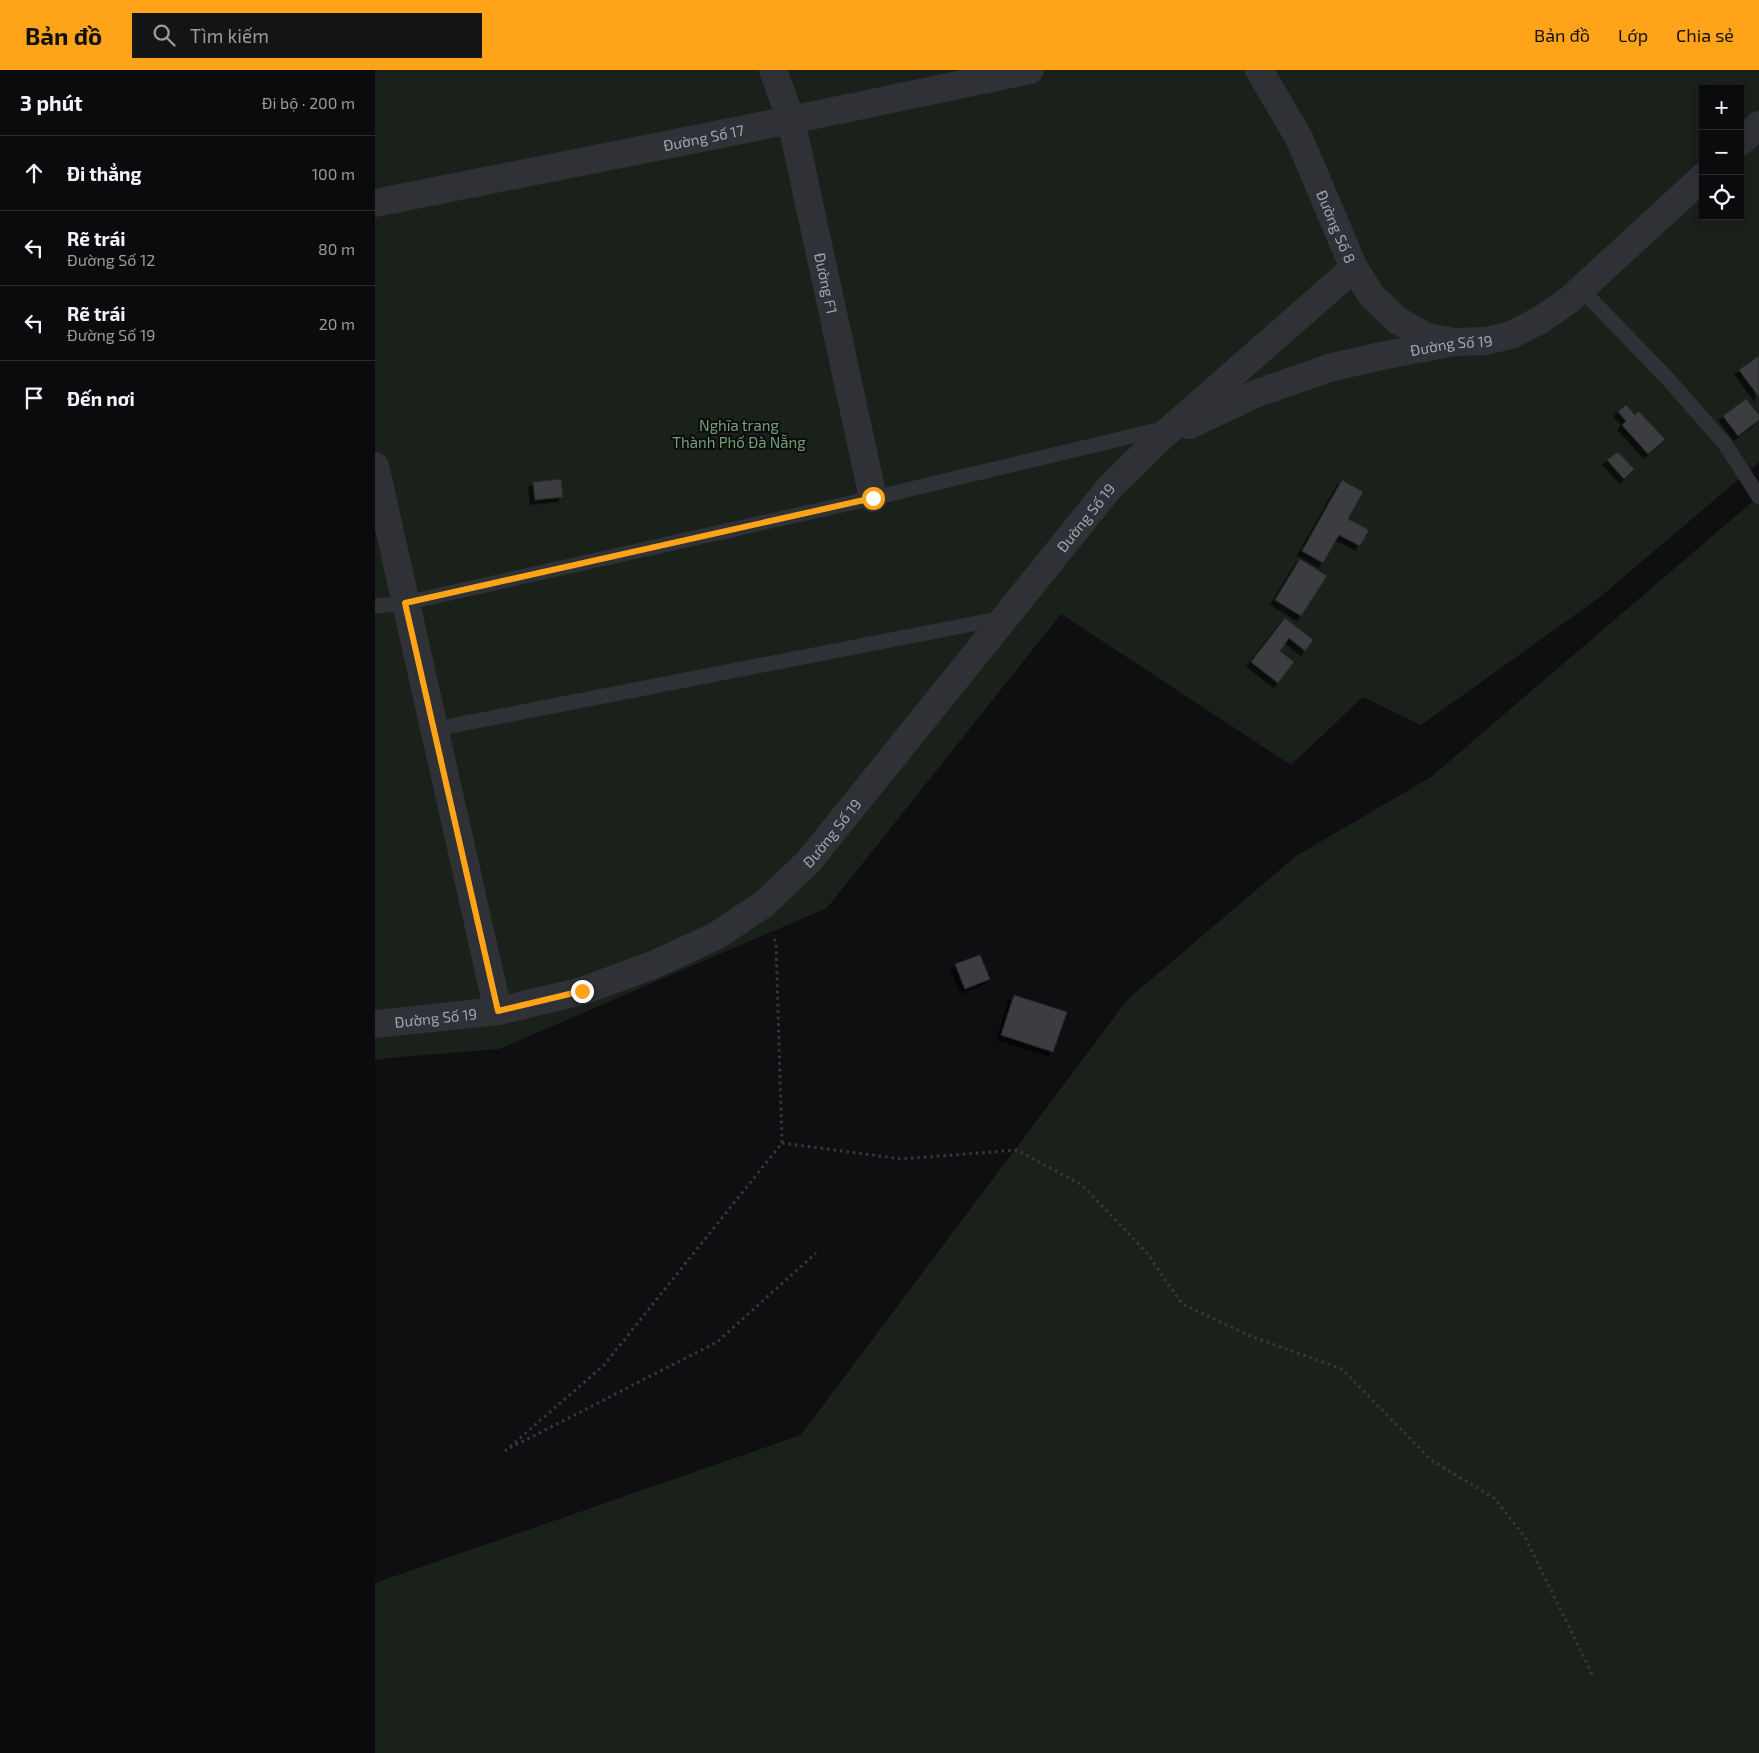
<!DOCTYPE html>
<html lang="vi">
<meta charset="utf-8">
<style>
:root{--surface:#0b0b0d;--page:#141416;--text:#f1f3f6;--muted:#9a9b9d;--line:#2b2b2e;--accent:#ffa419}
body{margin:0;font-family:"Exo 2",sans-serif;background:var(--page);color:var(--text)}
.controls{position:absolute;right:15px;top:15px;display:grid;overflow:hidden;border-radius:0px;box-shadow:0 2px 8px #0003}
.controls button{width:45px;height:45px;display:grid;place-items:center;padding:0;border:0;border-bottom:1px solid var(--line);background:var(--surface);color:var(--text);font:25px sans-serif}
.stop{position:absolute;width:15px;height:15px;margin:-11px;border:4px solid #ffa419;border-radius:50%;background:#fff}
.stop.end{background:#ffa419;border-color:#fff;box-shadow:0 1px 5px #0008}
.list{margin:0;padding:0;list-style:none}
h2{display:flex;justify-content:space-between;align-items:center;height:65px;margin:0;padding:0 20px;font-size:21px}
h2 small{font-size:16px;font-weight:400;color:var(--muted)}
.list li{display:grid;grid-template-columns:32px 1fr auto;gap:15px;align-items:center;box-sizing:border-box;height:75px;padding:0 20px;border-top:1px solid var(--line)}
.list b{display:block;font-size:19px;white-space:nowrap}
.list p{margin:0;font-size:16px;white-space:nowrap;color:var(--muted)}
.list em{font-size:16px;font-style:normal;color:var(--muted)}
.icon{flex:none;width:28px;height:28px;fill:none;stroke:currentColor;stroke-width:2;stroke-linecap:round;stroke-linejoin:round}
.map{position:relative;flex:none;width:1384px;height:1683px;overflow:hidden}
header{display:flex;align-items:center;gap:30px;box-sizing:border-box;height:70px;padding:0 25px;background:var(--accent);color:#111}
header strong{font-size:24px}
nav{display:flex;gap:28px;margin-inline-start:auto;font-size:18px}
.search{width:350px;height:45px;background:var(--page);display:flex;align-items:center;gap:12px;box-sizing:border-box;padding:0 18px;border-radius:0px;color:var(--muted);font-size:19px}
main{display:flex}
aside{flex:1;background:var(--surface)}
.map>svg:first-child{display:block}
.green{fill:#1a211a;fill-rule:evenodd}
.building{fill:#3b3c41;stroke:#29292d;filter:url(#shadow)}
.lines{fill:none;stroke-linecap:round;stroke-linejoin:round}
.path{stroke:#36383d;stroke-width:3;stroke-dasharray:2.5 4;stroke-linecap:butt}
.service{stroke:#303136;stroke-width:15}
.minor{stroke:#303136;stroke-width:28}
.route{stroke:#ffa419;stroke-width:6}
.labels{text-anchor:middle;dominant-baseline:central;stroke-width:4;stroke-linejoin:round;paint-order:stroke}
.street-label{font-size:15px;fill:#9fa6b3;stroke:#0a0b0c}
.park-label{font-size:15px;fill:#74a075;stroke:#0a0b0c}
</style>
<header>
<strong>Bản đồ</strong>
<div class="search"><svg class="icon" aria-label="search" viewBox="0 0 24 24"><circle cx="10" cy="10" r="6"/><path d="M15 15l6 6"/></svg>Tìm kiếm</div>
<nav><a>Bản đồ</a><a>Lớp</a><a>Chia sẻ</a></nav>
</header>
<main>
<aside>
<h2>3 phút<small>Đi bộ · 200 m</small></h2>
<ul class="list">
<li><svg class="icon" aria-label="ahead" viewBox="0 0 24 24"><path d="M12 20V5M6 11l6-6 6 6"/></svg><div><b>Đi thẳng</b></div><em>100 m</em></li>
<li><svg class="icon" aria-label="left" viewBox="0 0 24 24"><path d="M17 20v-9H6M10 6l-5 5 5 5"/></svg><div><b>Rẽ trái</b><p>Đường Số 12</p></div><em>80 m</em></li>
<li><svg class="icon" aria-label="left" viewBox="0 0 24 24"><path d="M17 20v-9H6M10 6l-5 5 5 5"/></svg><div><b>Rẽ trái</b><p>Đường Số 19</p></div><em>20 m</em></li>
<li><svg class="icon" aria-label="arrive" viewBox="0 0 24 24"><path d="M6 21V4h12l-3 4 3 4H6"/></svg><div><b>Đến nơi</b></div></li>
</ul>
</aside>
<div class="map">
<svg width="1384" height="1683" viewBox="0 0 1384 1683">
<defs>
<filter id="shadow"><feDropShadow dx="-4.5" dy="4.5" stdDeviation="0" flood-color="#0009"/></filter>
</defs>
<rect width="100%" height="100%" fill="#0f0f11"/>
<path class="green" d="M0,0H1384V392L1225,527L1046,655L988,627L916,695L686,544L452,838L124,979L14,988L0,990ZM1328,19H1365V146H1328Z
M1384,426V1683H0V1513L426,1365L753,929L921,786L1056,707Z"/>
<path class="building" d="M1384,286V327L1364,300Z
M1371,329L1384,345V350L1363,366L1348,346Z
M1251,335L1260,345L1263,341L1290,369L1273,384L1247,355L1251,351L1243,342Z
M1243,382L1259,399L1249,409L1232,390Z
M186,409L188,427L160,430L158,412Z
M967,410L988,422L973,449L994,460L985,476L964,465L948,493L927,481Z
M925,489L952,506L926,546L900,530Z
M910,548L938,570L930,581L914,568L905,581L919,592L903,613L876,592Z
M605,885L615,909L590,919L580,894Z
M639,925L692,942L678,982L626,965Z"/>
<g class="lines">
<path class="path" d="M407,1073L527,1089L642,1080L707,1115L772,1183L807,1234L875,1266L967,1299L1056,1390L1119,1428L1150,1467L1218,1606
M135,1378L342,1272L441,1183
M130,1381L229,1295L407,1073L401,873L398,865"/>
<path class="service" d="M1206,219L1292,308L1350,374L1384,427
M0,536L30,533L498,428L791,358
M60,659L628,548"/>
<g class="minor">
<path id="s1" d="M398,0L416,50L498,428"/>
<path id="s2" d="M884,0L924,68L979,198L996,225L1022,250L1052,267L1074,271"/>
<path d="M1365,72L1384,55"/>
<path id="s3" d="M0,133L416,50L655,0"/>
<path id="s4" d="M814,355L880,324L954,298L1006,286L1080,272L1111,271L1136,265L1165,250L1193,231L1328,107"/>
<path d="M0,396L123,941"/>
<path id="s5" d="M0,954L123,941L207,921L278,895L341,866L389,834L434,791L735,417L783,370L979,198"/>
</g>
</g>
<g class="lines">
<path class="route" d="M207,921L123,941L30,533L498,428"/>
</g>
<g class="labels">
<g class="street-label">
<text stroke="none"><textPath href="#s3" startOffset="335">Đường Số 17</textPath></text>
<text stroke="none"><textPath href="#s2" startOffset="175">Đường Số 8</textPath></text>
<text stroke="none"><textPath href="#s1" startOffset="220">Đường F1</textPath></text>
<text stroke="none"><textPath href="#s4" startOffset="276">Đường Số 19</textPath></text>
<text stroke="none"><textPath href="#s5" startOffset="916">Đường Số 19</textPath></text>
<text stroke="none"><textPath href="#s5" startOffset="511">Đường Số 19</textPath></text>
<text stroke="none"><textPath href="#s5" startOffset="61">Đường Số 19</textPath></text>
</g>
<g class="park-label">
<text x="364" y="355">Nghĩa trang<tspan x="364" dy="17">Thành Phố Đà Nẵng</tspan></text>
</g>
</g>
</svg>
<div class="controls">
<button>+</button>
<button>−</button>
<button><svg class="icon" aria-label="locate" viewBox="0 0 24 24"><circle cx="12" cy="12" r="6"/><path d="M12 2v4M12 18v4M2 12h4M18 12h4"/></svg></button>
</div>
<div class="stop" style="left:498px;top:428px"></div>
<div class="stop end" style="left:207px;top:921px"></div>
</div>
</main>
